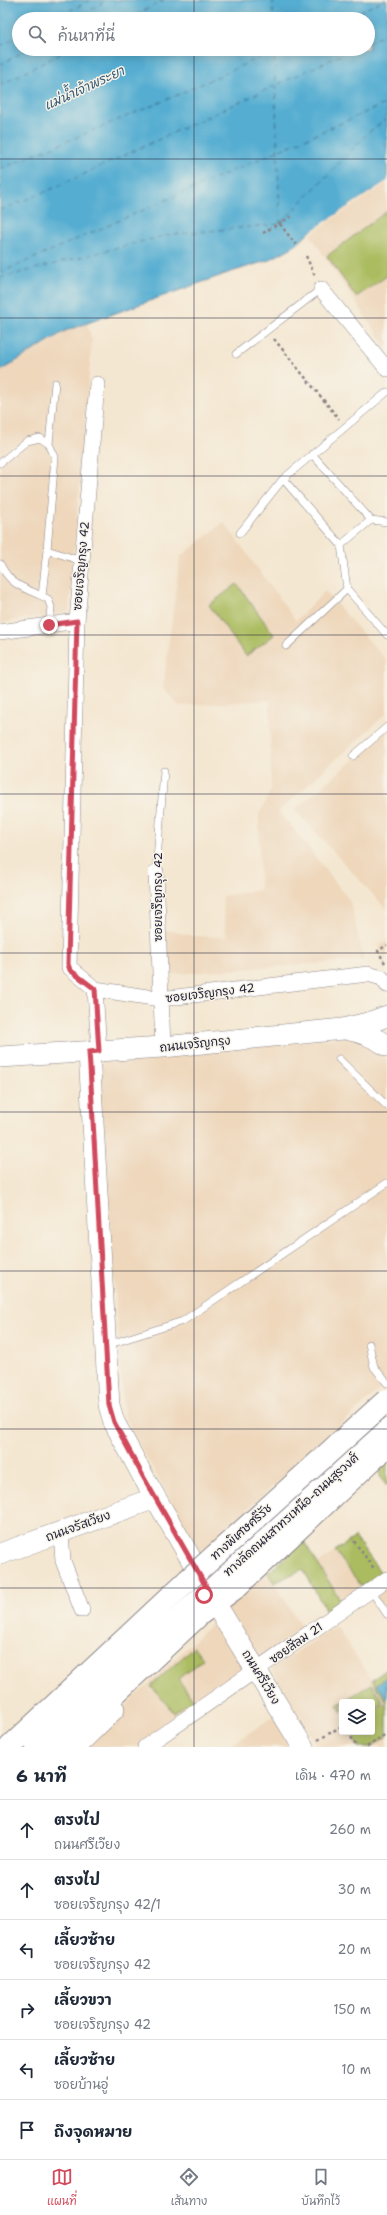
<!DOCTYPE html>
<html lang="th">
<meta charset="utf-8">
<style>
:root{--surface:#fff;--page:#f2f2f3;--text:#1f2937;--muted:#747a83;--line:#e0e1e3;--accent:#d1495b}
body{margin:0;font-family:"Shantell Sans","Playpen Sans Thai",sans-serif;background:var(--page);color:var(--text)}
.controls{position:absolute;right:12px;bottom:12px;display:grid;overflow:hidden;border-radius:4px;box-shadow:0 2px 10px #0003}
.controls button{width:36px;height:36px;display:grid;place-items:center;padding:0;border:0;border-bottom:1px solid var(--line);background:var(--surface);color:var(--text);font:20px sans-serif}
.stop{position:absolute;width:12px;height:12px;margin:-9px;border:3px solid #d1495b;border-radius:50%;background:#fff}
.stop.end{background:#d1495b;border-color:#fff;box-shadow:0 1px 4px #0008}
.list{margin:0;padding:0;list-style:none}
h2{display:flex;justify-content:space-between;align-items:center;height:52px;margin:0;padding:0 16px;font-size:17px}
h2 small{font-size:13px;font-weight:400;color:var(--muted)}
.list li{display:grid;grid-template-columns:26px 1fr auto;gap:12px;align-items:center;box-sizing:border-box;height:60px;padding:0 16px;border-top:1px solid var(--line)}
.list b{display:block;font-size:15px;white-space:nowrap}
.list p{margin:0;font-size:13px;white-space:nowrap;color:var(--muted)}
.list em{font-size:13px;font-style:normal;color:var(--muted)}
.icon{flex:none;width:22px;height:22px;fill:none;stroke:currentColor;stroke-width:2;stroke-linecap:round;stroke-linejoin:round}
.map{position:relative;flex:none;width:387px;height:1747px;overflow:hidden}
.search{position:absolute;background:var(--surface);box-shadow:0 2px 10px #0003;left:12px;right:12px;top:12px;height:44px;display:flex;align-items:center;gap:10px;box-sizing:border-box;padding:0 14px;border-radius:22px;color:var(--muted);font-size:15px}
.sheet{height:412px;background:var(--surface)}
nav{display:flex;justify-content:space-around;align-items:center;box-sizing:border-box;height:56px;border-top:1px solid var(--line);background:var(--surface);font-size:11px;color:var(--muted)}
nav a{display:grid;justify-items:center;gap:2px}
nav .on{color:var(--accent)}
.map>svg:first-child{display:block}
.built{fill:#eed7bb;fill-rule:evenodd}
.green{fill:#aabc5f;stroke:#666f4d}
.water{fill:#54add1;stroke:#3b6886;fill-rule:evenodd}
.pier{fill:#f4e7d1}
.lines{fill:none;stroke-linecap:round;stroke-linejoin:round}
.ferry{stroke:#365a77;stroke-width:1;stroke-dasharray:5 4;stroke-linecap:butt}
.lane-casing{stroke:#8b8486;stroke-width:8}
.street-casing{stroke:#8b8486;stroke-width:16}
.secondary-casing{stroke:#8b8486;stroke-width:22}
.highway-casing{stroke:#8b8486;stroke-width:24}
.path{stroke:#8b8486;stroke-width:2.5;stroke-dasharray:3 3;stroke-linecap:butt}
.lane{stroke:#fff;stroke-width:7}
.street{stroke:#fff;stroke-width:15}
.secondary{stroke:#fff;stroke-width:21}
.highway{stroke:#fff;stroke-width:22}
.highway-bridge-casing{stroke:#8b8486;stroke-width:24;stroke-linecap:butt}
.highway-bridge{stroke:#fff;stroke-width:22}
.route{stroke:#d1495b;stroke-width:5}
.grid{fill:none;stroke:#22223b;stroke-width:1;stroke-opacity:0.55}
.labels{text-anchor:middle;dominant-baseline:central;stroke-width:3;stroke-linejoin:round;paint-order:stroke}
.street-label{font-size:12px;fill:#22223b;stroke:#f7f3e8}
.water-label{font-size:13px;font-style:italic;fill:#365a77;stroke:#f7f3e8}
</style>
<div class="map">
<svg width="387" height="1747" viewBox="0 0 387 1747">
<rect width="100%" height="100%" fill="#f7f3e8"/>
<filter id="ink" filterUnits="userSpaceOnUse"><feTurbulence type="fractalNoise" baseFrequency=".025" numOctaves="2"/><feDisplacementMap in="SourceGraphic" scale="8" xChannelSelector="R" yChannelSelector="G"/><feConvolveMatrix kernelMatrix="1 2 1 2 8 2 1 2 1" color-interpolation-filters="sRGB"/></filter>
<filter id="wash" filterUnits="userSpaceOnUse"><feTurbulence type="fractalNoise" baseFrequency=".012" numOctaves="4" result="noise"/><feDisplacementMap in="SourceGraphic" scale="16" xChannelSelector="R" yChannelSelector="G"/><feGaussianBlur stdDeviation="0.9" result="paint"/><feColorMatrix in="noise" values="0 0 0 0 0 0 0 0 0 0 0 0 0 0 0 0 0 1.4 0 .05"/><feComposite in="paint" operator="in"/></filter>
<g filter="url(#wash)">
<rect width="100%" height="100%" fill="#f4e7d1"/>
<path class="built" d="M387,181V348L310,235L370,191Z
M87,323L92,340L69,612L0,623V371L65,331Z
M224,522L296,621L325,591L387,661V713L278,812L292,827L350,901L364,960L161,975L159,928L193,936L226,937L222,896L260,890L259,815L271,790L270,700L179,706L163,688L180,557Z
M387,731V910L295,810Z
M387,941V960L379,946Z
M350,1037L365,1039L387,1060V1383L200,1552L137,1441L124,1414L98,1062Z
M355,1537L381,1573L387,1569V1623L362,1587L341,1601L318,1564Z
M268,1573L302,1628L257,1660L225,1609Z
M219,1617L251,1669L139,1747H82Z
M336,1626L387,1703V1747H318L271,1669ZM342,1702H372V1732H342Z
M274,1716L293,1747H228Z"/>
<path class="green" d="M387,211V276L356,297L327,256Z
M237,584L274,635L246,656L209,605Z
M387,1461V1486L381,1479L379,1471Z
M355,1537L381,1573L362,1587L335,1551Z
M303,1540L341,1601L326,1611L303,1569L274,1583L268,1573Z
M194,1647L203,1659L178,1679L193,1699L174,1713L151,1686Z
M387,1669V1703L372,1680Z
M372,1684L383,1702L372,1709V1702H342V1713L337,1705Z
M385,1703L387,1706V1736L371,1747H359L351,1732H372V1711Z"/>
<path class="water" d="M0,0H387V181L311,231L296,245L269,260L228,273L65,331L0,371ZM19,19H368V49H19Z
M387,1677V1699L377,1684Z"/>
<path class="pier" d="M387,181V183L312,233L311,231Z"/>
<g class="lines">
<path class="ferry" d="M273,0V19
M53,19L91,0
M76,19L107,0
M128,19L165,0
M343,19L385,0
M368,42L387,34
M0,46L19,36
M274,49L280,223
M0,65L27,49
M0,85L70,49
M0,169L173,97L278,49
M0,210L43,193L354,49
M0,273L387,103
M0,278L167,235L280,224L367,134L387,118"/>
</g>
</g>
<g filter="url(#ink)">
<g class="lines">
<defs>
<path id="lane" d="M236,354L321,289
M49,444L55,383
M312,454L371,520L387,522
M0,463L27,441L40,438L49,444L55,457L47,550L82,561
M283,479L341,545L347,589L387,635
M240,533L283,479L387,392
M341,545L371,520
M0,564C12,588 27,588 48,599L51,607L49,625
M42,596L47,550
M286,646L347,589
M353,756L387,727
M156,872L164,771
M339,1059L387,1106
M369,1344L374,1367L387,1383
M107,1345L183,1321L387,1183
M371,1590L387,1614"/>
<path id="street" d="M321,289L387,369
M97,384L77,621L69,967L95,989L160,999L368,974L382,978L387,985
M0,632L77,621
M156,872L163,1047
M95,989L99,1051
M61,1532L63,1561L82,1610
M145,1747L387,1579"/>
<path id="secondary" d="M345,1029C361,1032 374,1036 387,1046
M89,1052L109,1405L114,1422L144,1478L209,1590
M0,1057L163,1047L343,1029L368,1023L387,1016
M0,1554L155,1498
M218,1608L303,1747
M36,1747L387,1429
M75,1747L114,1709"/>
<path id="highway" d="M10,1747L188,1580
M58,1747L200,1614L234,1589L387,1446"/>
</defs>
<use href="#lane" class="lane-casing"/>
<use href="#street" class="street-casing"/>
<use href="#secondary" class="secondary-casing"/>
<use href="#highway" class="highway-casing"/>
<path class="path" d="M280,224L296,245
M263,233L292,216
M306,256L315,276
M274,339L339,419
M385,963L378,951L387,945
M354,1541L375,1570
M348,1732L357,1747
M318,1740L342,1726
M367,1747L387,1733"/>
<use href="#lane" class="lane"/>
<use href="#street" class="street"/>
<use href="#secondary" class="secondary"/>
<use href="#highway" class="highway"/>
<defs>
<path id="highway-bridge" d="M188,1580L387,1400"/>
</defs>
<use href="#highway-bridge" class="highway-bridge-casing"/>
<use href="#highway-bridge" class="highway-bridge"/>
</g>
</g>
<g class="lines" filter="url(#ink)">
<path class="route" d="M49,625L77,621L68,964L70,970L95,989L99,1051L89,1052L90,1067L109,1405L114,1422L144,1478L208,1590L204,1595"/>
</g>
<path class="grid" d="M194,0V19M194,49V1747M0,159H387M0,318H387M0,476H387M0,635H387M0,794H387M0,953H387M0,1112H387M0,1271H387M0,1429H387M0,1588H387"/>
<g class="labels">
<g class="street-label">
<text transform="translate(81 566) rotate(-85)">ซอยเจริญกรุง 42</text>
<text transform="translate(158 897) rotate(-90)">ซอยเจรืญกรุง 42</text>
<text transform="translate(210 993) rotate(-7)">ซอยเจริญกรุง 42</text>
<text transform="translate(195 1044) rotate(-6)">ถนนเจริญกรุง</text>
<text transform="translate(291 1515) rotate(-42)">ทางลัดถนนสาทรเหนือ-ถนนสุรวงศ์</text>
<text transform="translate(78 1526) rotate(-20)">ถนนจรัสเวียง</text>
<text transform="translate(241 1532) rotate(-42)">ทางพิเศษศรีรัช</text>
<text transform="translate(296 1643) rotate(-35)">ซอยสีลม 21</text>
<text transform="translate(261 1677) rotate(59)">ถนนศรีเวียง</text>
</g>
<g class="water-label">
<text transform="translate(84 88) rotate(-25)">แม่น้ำเจ้าพระยา</text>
</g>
</g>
</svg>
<div class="controls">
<button><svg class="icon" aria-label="layers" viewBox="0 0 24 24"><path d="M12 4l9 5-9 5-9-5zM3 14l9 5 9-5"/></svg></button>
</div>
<div class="stop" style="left:204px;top:1595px"></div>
<div class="stop end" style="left:49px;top:625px"></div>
<div class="search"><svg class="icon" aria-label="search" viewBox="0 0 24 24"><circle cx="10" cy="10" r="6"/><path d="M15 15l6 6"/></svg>ค้นหาที่นี่</div>
</div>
<section class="sheet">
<h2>6 นาที<small>เดิน · 470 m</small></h2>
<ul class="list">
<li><svg class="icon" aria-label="ahead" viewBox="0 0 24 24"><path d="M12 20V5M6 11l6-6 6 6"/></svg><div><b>ตรงไป</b><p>ถนนศรีเวียง</p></div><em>260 m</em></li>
<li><svg class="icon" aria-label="ahead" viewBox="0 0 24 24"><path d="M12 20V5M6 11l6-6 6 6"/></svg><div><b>ตรงไป</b><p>ซอยเจริญกรุง 42/1</p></div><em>30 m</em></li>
<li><svg class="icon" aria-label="left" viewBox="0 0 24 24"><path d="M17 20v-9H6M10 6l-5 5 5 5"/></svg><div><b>เลี้ยวซ้าย</b><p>ซอยเจริญกรุง 42</p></div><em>20 m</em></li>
<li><svg class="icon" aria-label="right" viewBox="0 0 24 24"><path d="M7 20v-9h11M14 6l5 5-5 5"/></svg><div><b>เลี้ยวขวา</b><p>ซอยเจริญกรุง 42</p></div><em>150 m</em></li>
<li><svg class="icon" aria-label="left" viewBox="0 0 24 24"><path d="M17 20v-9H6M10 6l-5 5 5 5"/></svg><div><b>เลี้ยวซ้าย</b><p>ซอยบ้านอู่</p></div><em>10 m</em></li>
<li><svg class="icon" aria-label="arrive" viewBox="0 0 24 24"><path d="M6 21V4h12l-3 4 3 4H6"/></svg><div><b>ถึงจุดหมาย</b></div></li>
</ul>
</section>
<nav>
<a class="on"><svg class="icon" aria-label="map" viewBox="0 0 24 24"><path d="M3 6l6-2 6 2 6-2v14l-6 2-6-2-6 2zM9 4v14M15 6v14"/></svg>แผนที่</a>
<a><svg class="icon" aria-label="directions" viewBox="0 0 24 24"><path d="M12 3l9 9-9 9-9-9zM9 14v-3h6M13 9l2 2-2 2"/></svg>เส้นทาง</a>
<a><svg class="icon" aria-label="saved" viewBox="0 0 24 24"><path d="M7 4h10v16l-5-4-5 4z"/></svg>บันทึกไว้</a>
</nav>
